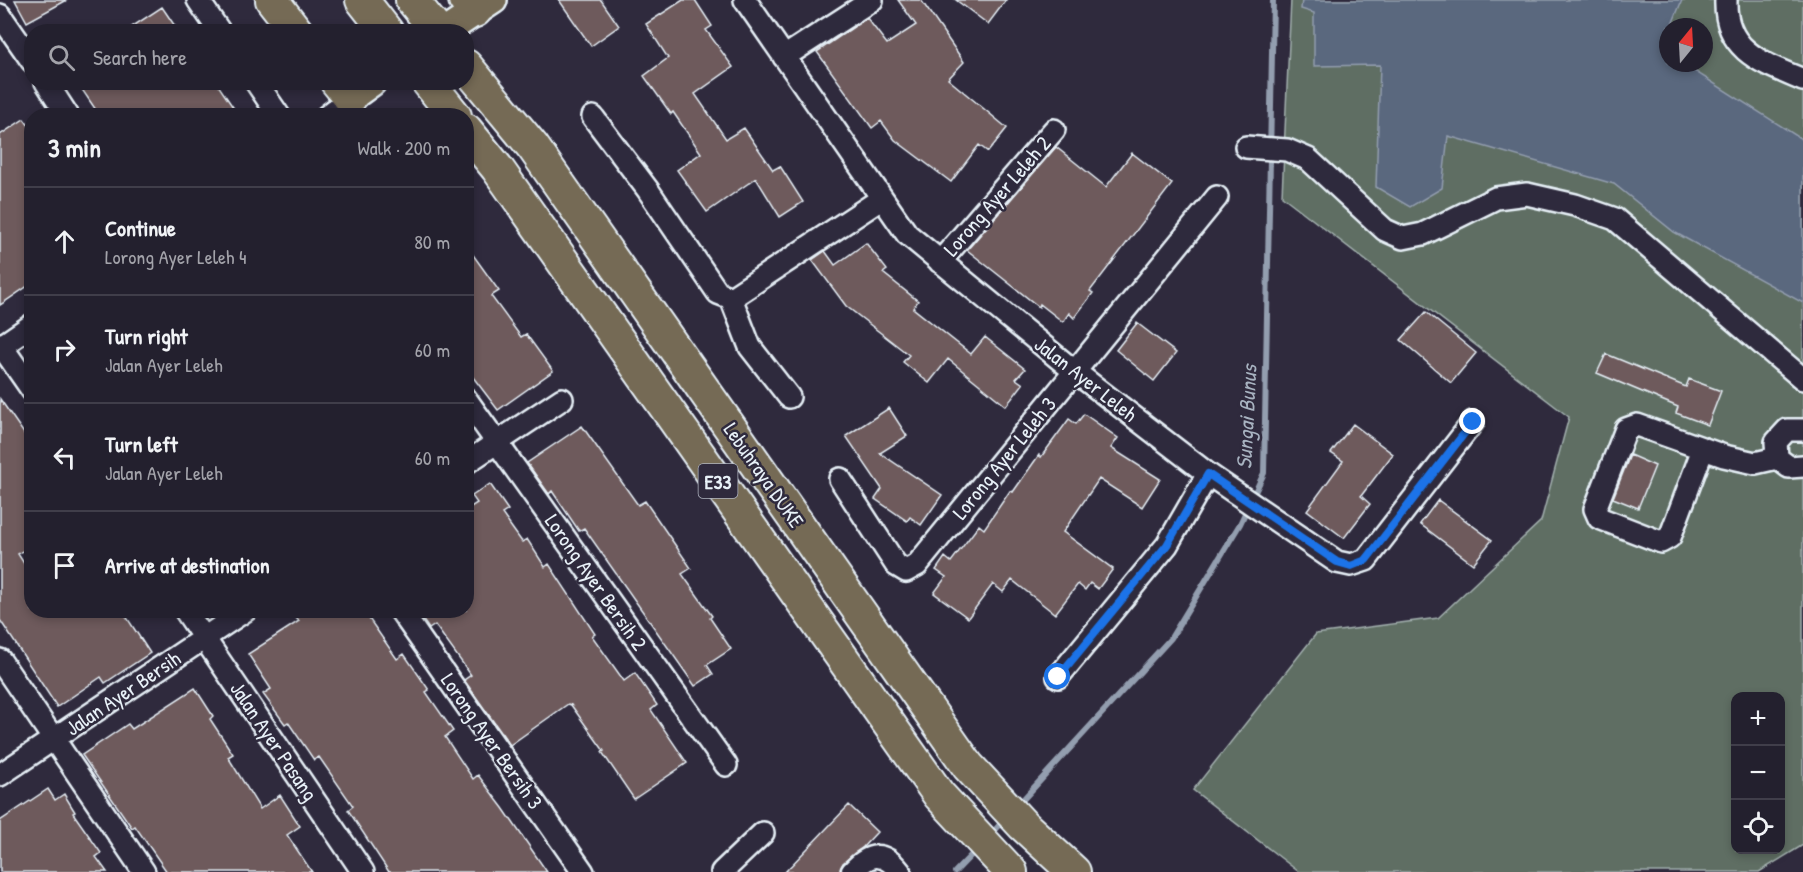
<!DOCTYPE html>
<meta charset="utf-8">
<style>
:root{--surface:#23202e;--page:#2f2d3a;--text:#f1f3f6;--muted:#a3a3aa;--line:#403e4a}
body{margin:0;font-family:"Patrick Hand",sans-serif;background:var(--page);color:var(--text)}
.controls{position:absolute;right:18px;bottom:18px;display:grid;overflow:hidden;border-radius:12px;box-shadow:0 3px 9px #0003}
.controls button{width:54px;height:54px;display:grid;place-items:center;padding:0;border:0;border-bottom:2px solid var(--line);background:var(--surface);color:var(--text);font:30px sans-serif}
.compass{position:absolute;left:1659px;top:18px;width:54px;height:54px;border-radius:50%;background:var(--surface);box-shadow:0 3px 9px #0003;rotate:18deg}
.stop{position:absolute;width:18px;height:18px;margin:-14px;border:4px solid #1a73e8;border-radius:50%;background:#fff}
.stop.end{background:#1a73e8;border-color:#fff;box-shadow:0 2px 6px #0008}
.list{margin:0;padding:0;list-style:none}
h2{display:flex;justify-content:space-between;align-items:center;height:78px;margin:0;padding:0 24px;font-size:26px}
h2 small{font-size:20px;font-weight:400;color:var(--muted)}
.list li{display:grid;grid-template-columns:39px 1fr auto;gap:18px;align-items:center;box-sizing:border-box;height:108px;padding:0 24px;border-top:2px solid var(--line)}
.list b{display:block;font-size:22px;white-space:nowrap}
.list p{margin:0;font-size:20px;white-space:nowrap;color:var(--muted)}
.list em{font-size:20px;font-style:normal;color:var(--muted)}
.icon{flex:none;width:33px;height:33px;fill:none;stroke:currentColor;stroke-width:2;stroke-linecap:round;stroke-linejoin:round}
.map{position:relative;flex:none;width:1803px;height:872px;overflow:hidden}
.search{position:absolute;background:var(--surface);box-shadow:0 3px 9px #0003;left:24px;top:24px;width:450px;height:66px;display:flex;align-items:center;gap:15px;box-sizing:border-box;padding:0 21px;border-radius:24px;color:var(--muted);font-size:22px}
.panel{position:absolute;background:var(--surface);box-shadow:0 3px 9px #0003;left:24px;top:108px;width:450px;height:510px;border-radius:24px}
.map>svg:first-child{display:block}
.green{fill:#5e6e64;stroke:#a3b0ae;stroke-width:1.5;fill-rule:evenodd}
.water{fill:#5a677e;stroke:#939eaf;stroke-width:1.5}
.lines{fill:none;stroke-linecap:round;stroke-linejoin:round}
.stream{stroke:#939eaf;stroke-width:6}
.building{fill:#6e5a5c;stroke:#e8f1f8;stroke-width:1.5}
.minor-casing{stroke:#e8f1f8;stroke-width:26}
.major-casing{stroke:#e8f1f8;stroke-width:32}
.highway-casing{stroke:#e8f1f8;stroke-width:36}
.minor{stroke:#2f2a3d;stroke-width:21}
.major{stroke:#746b55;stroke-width:27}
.highway{stroke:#746b55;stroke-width:32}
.route{stroke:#1a73e8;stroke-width:8}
.labels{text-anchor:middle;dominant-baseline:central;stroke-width:5;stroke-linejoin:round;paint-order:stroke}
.shield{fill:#2f2a3d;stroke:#b0b5c0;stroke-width:1.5}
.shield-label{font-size:20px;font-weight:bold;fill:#e8f1f8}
.street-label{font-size:21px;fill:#e8f1f8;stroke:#2f2a3d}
.water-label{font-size:22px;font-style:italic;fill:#a8b3c1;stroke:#2f2a3d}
</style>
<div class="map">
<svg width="1803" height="872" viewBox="0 0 1803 872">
<rect width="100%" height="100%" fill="#2f2a3d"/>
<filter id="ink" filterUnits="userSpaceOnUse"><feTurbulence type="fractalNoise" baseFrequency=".0167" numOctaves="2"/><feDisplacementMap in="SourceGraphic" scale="12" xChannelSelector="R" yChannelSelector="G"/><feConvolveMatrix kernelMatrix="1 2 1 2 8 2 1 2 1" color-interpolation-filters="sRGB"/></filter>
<g filter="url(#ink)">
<path class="green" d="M1291,0H1803V845L1759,872H1299L1193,790L1316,634L1438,618L1541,521L1569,417L1282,196ZM1668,27H1704V63H1668ZM1736,696H1780V850H1736Z"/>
<path class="water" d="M1302,0H1682L1671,27H1668V36L1663,50L1668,54V63H1682L1803,140V303L1674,232L1614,184L1448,136L1442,188L1410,207L1376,187L1380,65L1314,66V13L1301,9Z"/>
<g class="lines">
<path class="stream" d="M1017,806L1171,638L1240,524L1264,473L1273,0
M989,837L1004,820
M955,872L978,848"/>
</g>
<path class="building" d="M15,0H67L27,22Z
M559,0H601L619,26L591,46Z
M683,0H695L712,26L706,30L733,67L695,94L726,139L744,128L773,170L780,166L803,202L780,217L756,178L707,212L677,170L701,153L673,112L671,114L644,76L668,58L646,24Z
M898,0H921L964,62L948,79L1007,128L988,152L979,145L951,182L895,140L881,121L872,128L817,52L867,18L887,44L916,25Z
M956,0H1006L988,24Z
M162,7L179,32H124Z
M77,82H216L239,116H100Z
M24,119L32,130V283L0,305V135Z
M1056,147L1106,187L1132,153L1172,184L1090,291L1093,293L1074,318L1069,313L1063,322L1040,304L1039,307L967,250Z
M866,243L887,270L883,273L918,301L913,308L971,354L985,337L1025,369L1016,379L1023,384L1006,406L948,359L929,383L903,362L909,355L846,306L812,260L825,251L835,265Z
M466,245L499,291L491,296L521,337L526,334L553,371L498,410L466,368Z
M1426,312L1476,353L1451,383L1401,340Z
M1137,323L1176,353L1154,381L1116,350Z
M1606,354L1686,387L1689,379L1721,391L1708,425L1676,413L1678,407L1597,373Z
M0,399L32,445V545L18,554L32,576V610H122L150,653L105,683L101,677L57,707L0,620Z
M889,408L907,436L880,453L942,495L921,525L910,517L907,521L875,499L882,489L846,436Z
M1084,414L1118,438L1111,448L1160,479L1142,507L1099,479L1063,532L1113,569L1098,589L1090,583L1085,590L1078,584L1055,614L1012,580L1003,592L993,584L968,618L934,593L946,577L936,570L945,557L951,562L979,525L984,529L1010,491L1013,492L1039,455L1041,457L1069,419L1076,424Z
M1353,424L1393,454L1361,496L1370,504L1344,538L1307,510L1343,461L1331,453Z
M582,426L638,505L645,501L671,539L691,568L682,574L712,616L710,618L731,649L707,665L713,674L695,686L584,528L579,531L552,491L549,494L527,463Z
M1630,455L1655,466L1638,508L1613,498Z
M490,484L508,510L502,514L522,542L527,539L545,567L549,564L595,634L592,636L624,681L635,673L657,705L651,710L687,763L634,799L602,752L604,751L571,705L568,704L510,745L464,680L471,675L435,625L429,629L416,610H466V510L477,503L472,496Z
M1438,500L1492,540L1473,564L1420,524Z
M304,610H363L397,659L404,654L429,690L426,692L453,731L445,737L473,779L478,775L503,808L547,872H389L348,810L353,806L319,757L314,760L288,722L285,724L263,694L271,689L248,654L299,621L295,617Z
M195,688L213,716L210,719L233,754L228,757L260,809L280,795L300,826L287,835L312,872H167L135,826L132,828L82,755L128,724L132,729Z
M48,789L55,800L64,794L75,812L73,813L101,853L96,857L107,872H0V821Z
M849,805L877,832L863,847L843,863L839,872H785Z"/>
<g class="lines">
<defs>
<path id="minor" d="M198,0L220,32
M745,0L907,234L1074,371L1208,474L1337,562L1351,565L1366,560L1473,422
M1726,0C1724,51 1763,63 1803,80
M0,15L32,61
M784,57L872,0
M46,82L68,116
M256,82L279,116
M327,116L350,98
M593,117L648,190L718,293L731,298
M1246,147L1287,150L1308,159L1385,230L1403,238L1423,234L1496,198L1527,194L1575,205L1615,219L1803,379
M940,262L1054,130
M731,298L881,199
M731,298L750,347L789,397
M0,344L32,390
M0,347L32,325
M466,399L726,765
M1803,430H1787L1776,442L1777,458L1789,467L1803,466
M1703,449L1670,537L1661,542L1599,518L1595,509L1626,429L1637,425L1724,456L1755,463L1777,458
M466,463L562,399
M840,479L896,565L906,571L917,565L1217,197
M185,610L363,872
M400,610L583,872
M0,660L144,872
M1058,677L1167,545L1208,474
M0,775L246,610
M722,872L763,833
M852,872C869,853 883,850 900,872"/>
<path id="major" d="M445,32L493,0
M350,98L372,82"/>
<path id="highway" d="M272,0L297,32
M362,0L387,32
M412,0L438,32
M465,0L475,11
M466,66L533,147L968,766L1023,825L1074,872
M337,82L350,98
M428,82L455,116
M466,130L497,168L939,795L1011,872"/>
</defs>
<use href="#minor" class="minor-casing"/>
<use href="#major" class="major-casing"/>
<use href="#highway" class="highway-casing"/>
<use href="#minor" class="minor"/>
<use href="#major" class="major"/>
<use href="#highway" class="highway"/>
</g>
</g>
<g class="lines" filter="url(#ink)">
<path class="route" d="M1058,677L1167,545L1208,474L1337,562L1351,566L1366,560L1473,422"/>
</g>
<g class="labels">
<rect class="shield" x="698.5" y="464" width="39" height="34" rx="4.5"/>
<g class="shield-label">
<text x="718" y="481">E33</text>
</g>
<g class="street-label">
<text transform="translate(997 196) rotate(-49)">Lorong Ayer Leleh 2</text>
<text transform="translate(1086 379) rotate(38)">Jalan Ayer Leleh</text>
<text transform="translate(1004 458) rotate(-51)">Lorong Ayer Leleh 3</text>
<text transform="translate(764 475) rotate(55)">Lebuhraya DUKE</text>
<text transform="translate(596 582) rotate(55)">Lorong Ayer Bersih 2</text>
<text transform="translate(123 693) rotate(-34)">Jalan Ayer Bersih</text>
<text transform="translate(274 741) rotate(56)">Jalan Ayer Pasang</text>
<text transform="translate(492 741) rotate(55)">Lorong Ayer Bersih 3</text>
</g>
<g class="water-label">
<text transform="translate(1246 417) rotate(-87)">Sungai Bunus</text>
</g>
</g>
</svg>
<div class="controls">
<button>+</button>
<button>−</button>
<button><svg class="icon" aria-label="locate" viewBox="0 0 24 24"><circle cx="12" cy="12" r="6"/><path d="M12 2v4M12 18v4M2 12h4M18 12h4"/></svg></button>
</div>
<svg class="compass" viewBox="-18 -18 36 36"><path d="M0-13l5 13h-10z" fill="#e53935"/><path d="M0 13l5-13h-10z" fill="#a3a3aa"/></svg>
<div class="stop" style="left:1058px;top:677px"></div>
<div class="stop end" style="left:1473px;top:422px"></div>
<div class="search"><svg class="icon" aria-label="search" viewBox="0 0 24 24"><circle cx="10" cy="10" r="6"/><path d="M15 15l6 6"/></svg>Search here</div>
<section class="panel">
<h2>3 min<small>Walk · 200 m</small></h2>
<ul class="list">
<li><svg class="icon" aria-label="ahead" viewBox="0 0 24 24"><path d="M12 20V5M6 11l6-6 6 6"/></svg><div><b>Continue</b><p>Lorong Ayer Leleh 4</p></div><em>80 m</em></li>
<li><svg class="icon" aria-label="right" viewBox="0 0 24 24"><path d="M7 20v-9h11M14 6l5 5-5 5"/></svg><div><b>Turn right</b><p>Jalan Ayer Leleh</p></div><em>60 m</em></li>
<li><svg class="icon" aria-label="left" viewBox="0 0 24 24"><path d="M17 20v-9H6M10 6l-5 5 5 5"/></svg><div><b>Turn left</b><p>Jalan Ayer Leleh</p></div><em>60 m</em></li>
<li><svg class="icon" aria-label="arrive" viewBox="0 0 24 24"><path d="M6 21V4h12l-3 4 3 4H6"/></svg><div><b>Arrive at destination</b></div></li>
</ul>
</section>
</div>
